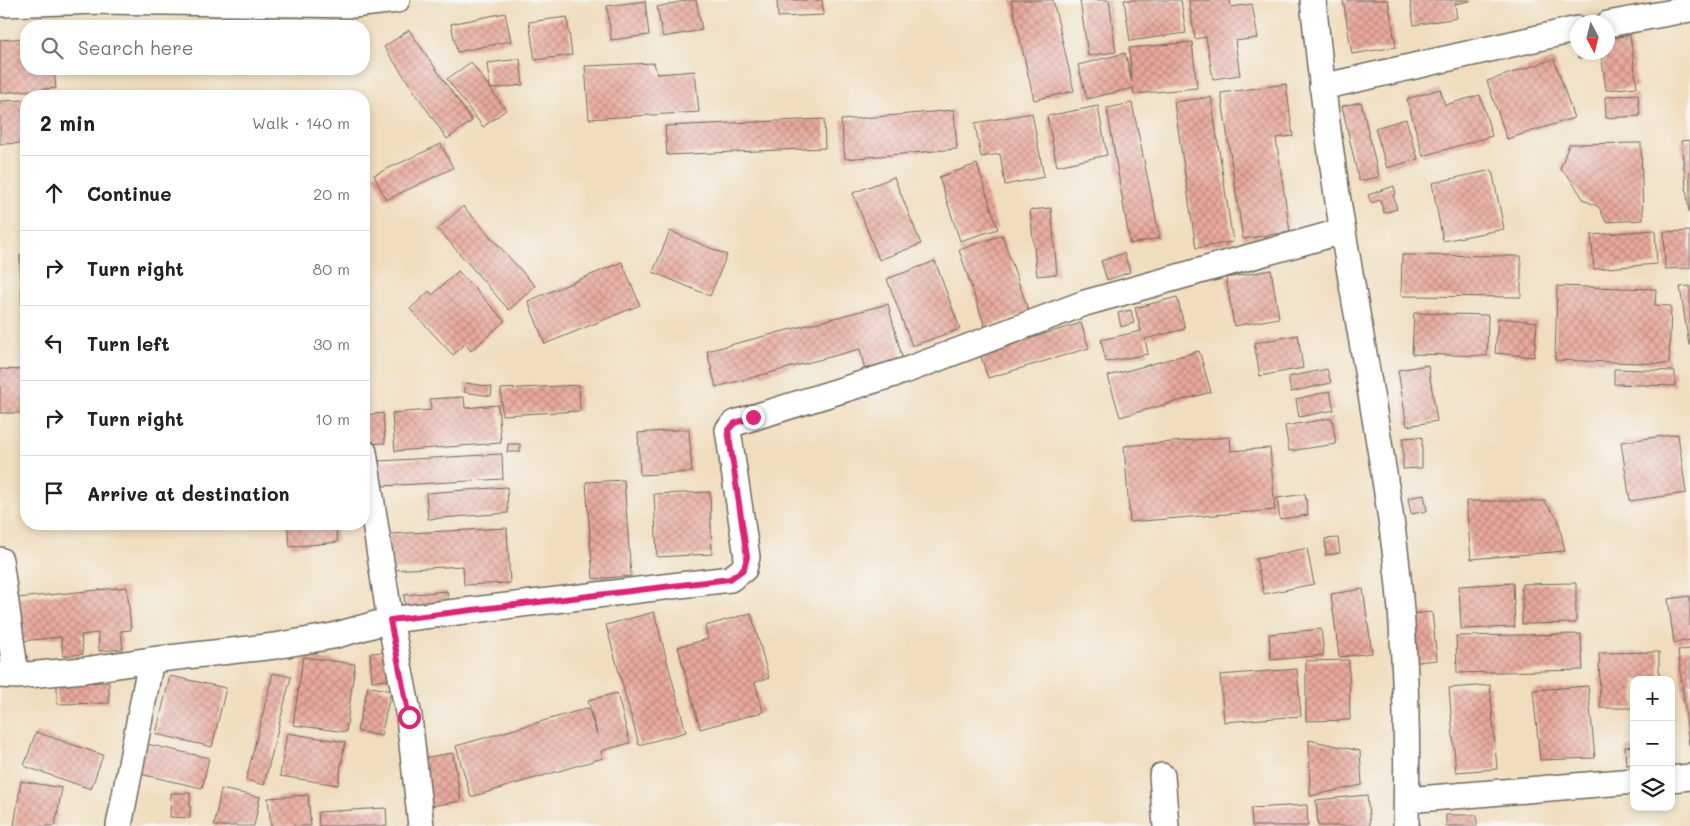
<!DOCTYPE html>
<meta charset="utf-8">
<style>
:root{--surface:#fff;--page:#f6f6f6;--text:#202124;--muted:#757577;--line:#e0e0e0}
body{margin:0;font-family:Mali,sans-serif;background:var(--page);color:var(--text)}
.controls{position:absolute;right:15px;bottom:15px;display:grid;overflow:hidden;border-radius:10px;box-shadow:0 2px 8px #0003}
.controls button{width:45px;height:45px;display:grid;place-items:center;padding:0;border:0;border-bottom:1px solid var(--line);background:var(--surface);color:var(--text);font:25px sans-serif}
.compass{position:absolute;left:1570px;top:15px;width:45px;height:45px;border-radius:50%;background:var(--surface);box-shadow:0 2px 8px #0003;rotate:173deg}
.stop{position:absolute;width:15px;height:15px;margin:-11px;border:4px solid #db2777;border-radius:50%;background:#fff}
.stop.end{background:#db2777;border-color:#fff;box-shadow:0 1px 5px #0008}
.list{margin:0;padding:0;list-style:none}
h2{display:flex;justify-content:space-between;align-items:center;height:65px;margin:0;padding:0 20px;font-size:21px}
h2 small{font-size:16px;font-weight:400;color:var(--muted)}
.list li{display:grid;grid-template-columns:32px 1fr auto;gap:15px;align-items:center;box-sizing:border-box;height:75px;padding:0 20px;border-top:1px solid var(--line)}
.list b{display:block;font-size:19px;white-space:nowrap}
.list em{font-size:16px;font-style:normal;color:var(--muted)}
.icon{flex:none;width:28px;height:28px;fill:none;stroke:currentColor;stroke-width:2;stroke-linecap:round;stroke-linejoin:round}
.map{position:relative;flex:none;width:1690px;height:826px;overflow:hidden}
.search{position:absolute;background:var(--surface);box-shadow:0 2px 8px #0003;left:20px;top:20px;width:350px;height:55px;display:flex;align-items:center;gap:12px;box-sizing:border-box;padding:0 18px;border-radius:20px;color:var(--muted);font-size:19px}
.panel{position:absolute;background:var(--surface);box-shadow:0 2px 8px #0003;left:20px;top:90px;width:350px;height:440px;border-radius:20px}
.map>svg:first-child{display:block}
.building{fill:url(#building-cross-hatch)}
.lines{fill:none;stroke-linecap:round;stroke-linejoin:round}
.minor-casing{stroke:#70695e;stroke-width:28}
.minor{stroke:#fff;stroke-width:25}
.route{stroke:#db2777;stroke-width:6}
</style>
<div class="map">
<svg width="1690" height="826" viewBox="0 0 1690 826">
<defs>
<pattern id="building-cross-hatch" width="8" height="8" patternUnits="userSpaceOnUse" patternTransform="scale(1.25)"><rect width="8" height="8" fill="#e9a89c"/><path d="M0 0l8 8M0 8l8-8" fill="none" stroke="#bd897f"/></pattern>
</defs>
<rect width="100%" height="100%" fill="#f6f6f2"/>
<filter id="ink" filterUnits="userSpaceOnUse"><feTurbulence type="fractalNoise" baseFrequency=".02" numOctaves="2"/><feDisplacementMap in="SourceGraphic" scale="10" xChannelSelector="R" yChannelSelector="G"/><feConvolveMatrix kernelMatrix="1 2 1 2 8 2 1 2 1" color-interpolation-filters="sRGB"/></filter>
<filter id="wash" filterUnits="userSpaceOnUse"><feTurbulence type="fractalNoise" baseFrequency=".0096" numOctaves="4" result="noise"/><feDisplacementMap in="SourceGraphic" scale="20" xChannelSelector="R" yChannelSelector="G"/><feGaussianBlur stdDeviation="1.12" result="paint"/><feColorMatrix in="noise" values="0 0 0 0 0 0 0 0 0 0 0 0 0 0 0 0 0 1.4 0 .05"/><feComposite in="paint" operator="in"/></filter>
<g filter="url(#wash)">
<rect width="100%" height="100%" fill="#f0ddbd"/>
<g id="blocks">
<path class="building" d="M688,0H696L702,30L663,37L657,7Z
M777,0H822L824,15L778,17Z
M1011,0H1053L1074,91L1034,100Z
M1080,0H1109L1116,52L1088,56Z
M1124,0H1181L1186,33L1130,41Z
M1189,0H1230L1231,7L1252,4L1258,38L1235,41L1240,75L1213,79L1206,37L1195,39Z
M1343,0H1388L1396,47L1352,54Z
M1410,0H1470V1L1455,4L1457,18L1414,25Z
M645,1L649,35L611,40L607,6Z
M505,13L511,41L457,52L451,24Z
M567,17L572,55L535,60L529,22Z
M337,21V26H296V25Z
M130,24H161V26H130Z
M409,30L472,121L447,139L384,47Z
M1630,35L1637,87L1606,90L1601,52H1608V39Z
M26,38V69H54L56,88L0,93V40Z
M1192,42L1197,88L1134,94L1133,88L1087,99L1078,65L1125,53L1132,82L1129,48Z
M1578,52H1593V58H1578Z
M520,59L523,85L490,89L487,63Z
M1554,59L1574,118L1507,139L1487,81Z
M471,62L506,110L483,127L447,79Z
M654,63L657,74L695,71L699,112L589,119L585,66Z
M1286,84L1293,136L1276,138L1290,232L1243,239L1221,93Z
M1440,89L1445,105L1480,95L1492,136L1423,156L1407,99Z
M1638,94L1640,116L1606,118L1605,97Z
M1211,97L1233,242L1196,248L1174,102Z
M26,100V143L0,144V101Z
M1361,102L1379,177L1359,181L1342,106Z
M1132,103L1160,238L1130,244L1107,108Z
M1098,106L1107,155L1057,166L1047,116Z
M954,110L957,149L845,159L841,120Z
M1032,113L1044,177L1005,185L1000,154L981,157L975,123Z
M824,119L825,148L667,155L665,126Z
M1406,119L1418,159L1387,168L1375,128Z
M1690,140V213H1689L1681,141Z
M1641,143L1643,220L1606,222L1599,207L1584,200L1569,177L1560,169L1569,144Z
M441,144L453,168L386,200L374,175Z
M977,164L998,229L960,241L939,177Z
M1492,170L1504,229L1443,241L1432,183Z
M894,177L921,244L879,260L853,193Z
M1394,186L1396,194L1393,195L1397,209L1384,213L1380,200L1371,203L1368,195Z
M463,206L535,286L509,310L438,229Z
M1051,208L1057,274L1037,276L1030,210Z
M1655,230L1657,264L1594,269L1591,235Z
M670,231L727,255L710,296L653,272Z
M1690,231V268L1665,269L1664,232Z
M1002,235L1029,312L985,327L959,250Z
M1124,253L1130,272L1107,280L1101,261Z
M20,255H26V345H23Z
M1402,255L1521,256V297L1401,296Z
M935,261L960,329L912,346L887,279Z
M622,262L640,305L545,344L528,301Z
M1271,270L1279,318L1234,326L1226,278Z
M458,271L505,321L471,351L465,344L453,355L410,309L429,291L432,295Z
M1557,286L1656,289L1655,305L1671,306L1669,364L1555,360Z
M1690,286V345H1689L1680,287Z
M1177,297L1185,329L1145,339L1148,354L1106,362L1101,340L1141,331L1135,308Z
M888,304L903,361L865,371L860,349L716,387L707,351Z
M1131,310L1134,323L1121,327L1118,313Z
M1414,313L1488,315L1487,356L1412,354Z
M1498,318L1537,322L1534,357L1495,353Z
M1081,323L1089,348L988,378L980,354Z
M1298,335L1303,368L1260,376L1254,343Z
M1199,351L1211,392L1120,417L1108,376Z
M1428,365L1437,421L1407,426L1398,370Z
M0,369L26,370V413H0Z
M1327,369L1331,383L1291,392L1288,377Z
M1614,369L1675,371V386L1614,384Z
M466,383L492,387L491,396L464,392Z
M579,385L580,411L502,415L501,389Z
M1330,391L1334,410L1299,417L1296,399Z
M464,397L465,408L498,405L501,443L395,451L392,413L431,410L430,399Z
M383,413L385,443L368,444L365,415Z
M1332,418L1336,444L1289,451L1285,426Z
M689,429L692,472L640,475L638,433Z
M1678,434L1686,493L1630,501L1621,442Z
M1230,437L1231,451L1270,448L1275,510L1130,522L1124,446Z
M1422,437V468L1403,469V438Z
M508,444H520V452H507Z
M502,454L503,479L381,486L379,461Z
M624,480L631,576L593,579L586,482Z
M507,487L508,513L428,519L426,493Z
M710,492L712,554L657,557L654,494Z
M1305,494L1308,515L1280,519L1277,498Z
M1424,495L1427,511L1411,514L1408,498Z
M1466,501H1544L1558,519L1565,551L1471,559Z
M287,524H335L338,542L290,547Z
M507,528L510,583L464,585L463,566L391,570L389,534Z
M1338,538L1340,553L1326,555L1325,539Z
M1307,548L1314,584L1264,594L1256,559Z
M1513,583L1515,627L1461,629L1459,586Z
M1576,583V623L1522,624V584Z
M127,587L131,630L121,631L123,649L99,651L98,633L81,635L83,654L63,656L61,637L22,641L18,598Z
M1363,589L1372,653L1339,657L1331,594Z
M447,591L450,613L406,617L404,595Z
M1690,596V640L1674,643L1668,599Z
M654,612L686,732L639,745L606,625Z
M1432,612L1437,660L1417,662L1412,614Z
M751,613L769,678L755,682L763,712L700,729L678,647L708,639L705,626Z
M1321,629L1324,655L1271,660L1269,634Z
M1581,634L1583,670L1457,673L1456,636Z
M1690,649V745H1689L1678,650Z
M386,652L389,680L372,681L370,653Z
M1659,652V680H1634V708H1600L1599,653Z
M303,657L355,664L346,732L293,725Z
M1349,660L1350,720L1306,721V661Z
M1297,669L1301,716L1224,722L1220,675Z
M273,673L291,677L264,785L246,780Z
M170,676L226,688L212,747L156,734Z
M109,682V703L57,704V683Z
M1490,685L1497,769L1456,772L1449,688Z
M368,686L391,691L381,736L357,731Z
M1588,686L1595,758L1540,760L1533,690Z
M617,693L630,743L601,751L603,758L471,797L456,746L588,708L597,734L588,700Z
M36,732L103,755L91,789L24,766Z
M287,733L345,742L338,785L280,776Z
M1309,740L1360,751L1362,785L1310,796Z
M142,743L209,758L202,788L135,773Z
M1634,746V764L1626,765L1625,747Z
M453,753L461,801L431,806L423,758Z
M21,781L62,788L55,826H14Z
M221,789L260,797L254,826H214Z
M171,793H190V818L170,817Z
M308,795L311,826H271L268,798Z
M1367,795L1370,826H1318L1316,800Z
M1307,805L1308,826H1252L1251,808Z
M386,808L387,826H319L318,812Z
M1446,815H1477V826H1446Z"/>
</g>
</g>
<g filter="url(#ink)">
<use href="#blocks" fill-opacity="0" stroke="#70695e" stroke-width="1"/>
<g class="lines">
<defs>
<path id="minor" d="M1313,0C1321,78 1330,155 1343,232C1360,333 1379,433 1393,534C1406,630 1408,729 1406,826
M0,4L101,1L353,5L397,0
M1608,24L1690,9
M1322,87L1578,29
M364,452L390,620L409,717L421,826
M0,560L16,676
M0,675L16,676L84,670L151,660L275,646L333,636L390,620L730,579L744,569L747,557L728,430L735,423L907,370L1085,303L1343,231
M1162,776L1166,826
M1671,779L1690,777
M1407,800L1634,781
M119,826L151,660"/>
</defs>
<use href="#minor" class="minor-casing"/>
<use href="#minor" class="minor"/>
</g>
</g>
<g class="lines" filter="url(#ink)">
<path class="route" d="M409,717L390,620L730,579L744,569L747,557L728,430L735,423L753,417"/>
</g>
</svg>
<div class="controls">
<button>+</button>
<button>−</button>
<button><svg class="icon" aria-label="layers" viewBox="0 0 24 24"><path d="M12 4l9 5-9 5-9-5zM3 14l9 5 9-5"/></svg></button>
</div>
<svg class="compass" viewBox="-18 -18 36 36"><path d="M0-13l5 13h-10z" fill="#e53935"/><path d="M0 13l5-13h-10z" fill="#757577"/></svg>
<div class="stop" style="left:409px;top:717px"></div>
<div class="stop end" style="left:753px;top:417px"></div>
<div class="search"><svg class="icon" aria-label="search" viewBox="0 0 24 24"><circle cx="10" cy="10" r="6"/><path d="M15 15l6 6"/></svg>Search here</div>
<section class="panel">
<h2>2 min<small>Walk · 140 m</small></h2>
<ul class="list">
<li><svg class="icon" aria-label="ahead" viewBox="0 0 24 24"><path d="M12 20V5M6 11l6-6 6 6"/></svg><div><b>Continue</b></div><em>20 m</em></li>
<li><svg class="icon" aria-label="right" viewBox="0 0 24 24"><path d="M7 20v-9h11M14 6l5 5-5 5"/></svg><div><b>Turn right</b></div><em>80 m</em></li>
<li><svg class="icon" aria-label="left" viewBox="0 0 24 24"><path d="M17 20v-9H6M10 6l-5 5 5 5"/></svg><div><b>Turn left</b></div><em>30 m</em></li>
<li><svg class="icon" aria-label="right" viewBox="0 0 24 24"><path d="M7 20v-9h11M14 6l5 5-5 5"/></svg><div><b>Turn right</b></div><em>10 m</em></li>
<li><svg class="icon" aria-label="arrive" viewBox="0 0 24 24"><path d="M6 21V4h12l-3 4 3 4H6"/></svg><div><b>Arrive at destination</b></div></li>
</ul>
</section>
</div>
